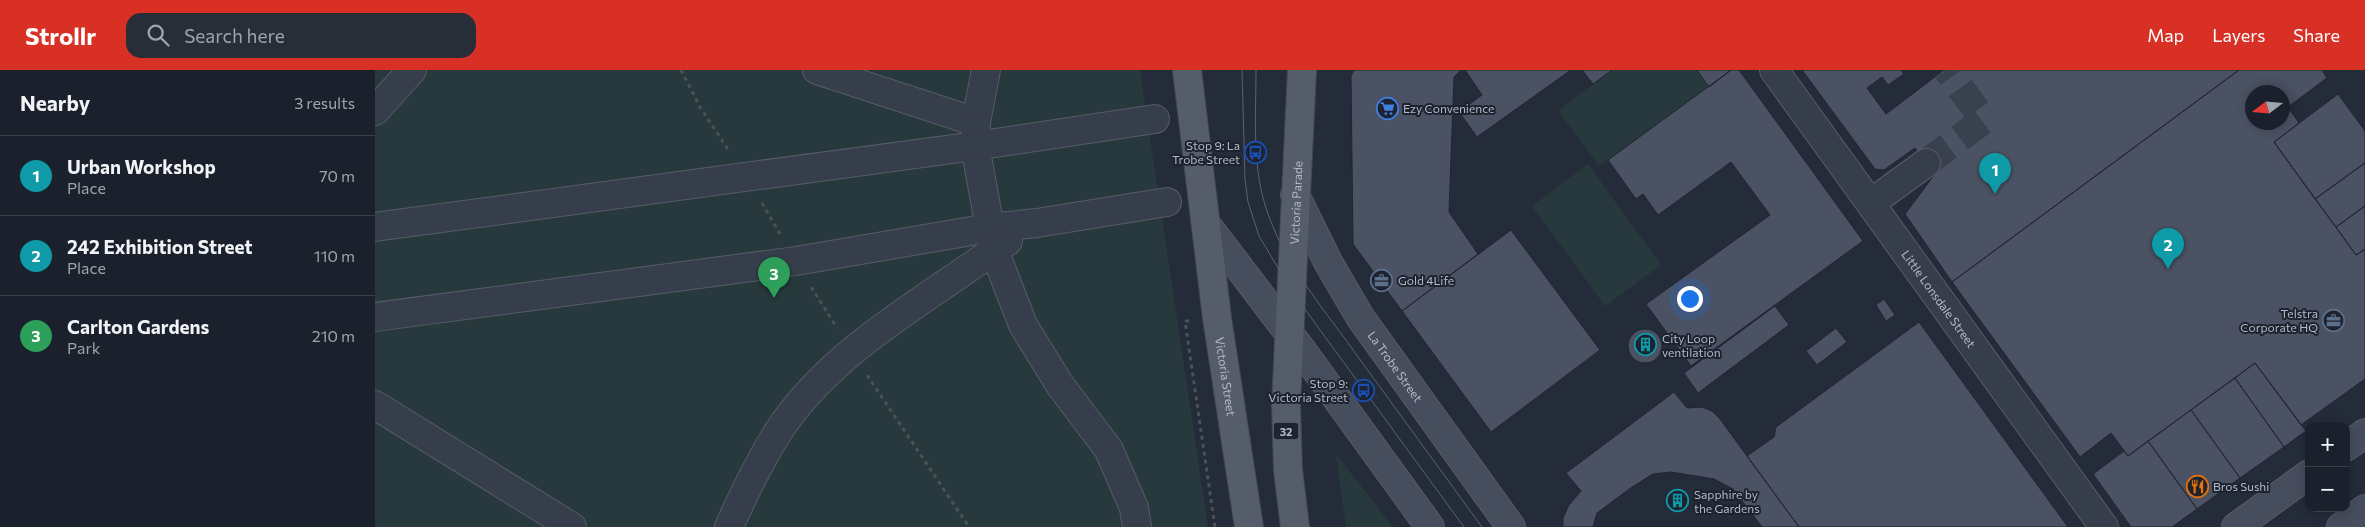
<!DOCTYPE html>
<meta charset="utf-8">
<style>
:root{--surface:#1b212c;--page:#282e38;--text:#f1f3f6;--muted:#a0a3a9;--line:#393e48;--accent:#d93025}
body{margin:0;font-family:Commissioner,sans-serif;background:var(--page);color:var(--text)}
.controls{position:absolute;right:15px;bottom:15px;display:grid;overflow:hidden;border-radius:10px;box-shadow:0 2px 12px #0003}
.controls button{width:45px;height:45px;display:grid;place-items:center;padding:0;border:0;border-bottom:1px solid var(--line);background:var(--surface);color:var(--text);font:25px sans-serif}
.compass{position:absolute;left:1870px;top:15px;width:45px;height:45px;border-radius:50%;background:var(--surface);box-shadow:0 2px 12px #0003;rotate:254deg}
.you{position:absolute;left:1314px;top:228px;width:18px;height:18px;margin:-12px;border:4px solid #fff;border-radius:50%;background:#1a73e8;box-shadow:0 0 0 8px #1a73e833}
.badge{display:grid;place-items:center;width:32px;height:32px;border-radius:50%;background:var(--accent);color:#fff;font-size:16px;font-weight:700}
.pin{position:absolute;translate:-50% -41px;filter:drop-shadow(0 1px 2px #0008)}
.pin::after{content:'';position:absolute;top:26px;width:18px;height:15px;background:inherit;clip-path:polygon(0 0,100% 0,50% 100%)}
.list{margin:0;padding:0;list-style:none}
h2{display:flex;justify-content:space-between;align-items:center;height:65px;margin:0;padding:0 20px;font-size:21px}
h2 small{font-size:16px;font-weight:400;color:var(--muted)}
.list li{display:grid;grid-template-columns:32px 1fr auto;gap:15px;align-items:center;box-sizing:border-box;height:80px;padding:0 20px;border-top:1px solid var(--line)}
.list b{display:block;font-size:19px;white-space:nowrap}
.list p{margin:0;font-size:16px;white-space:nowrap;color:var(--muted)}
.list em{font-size:16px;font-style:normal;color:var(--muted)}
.icon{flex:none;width:28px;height:28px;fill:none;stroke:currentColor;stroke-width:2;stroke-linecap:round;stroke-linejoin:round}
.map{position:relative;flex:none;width:1990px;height:457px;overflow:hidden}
header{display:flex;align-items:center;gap:30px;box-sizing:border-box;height:70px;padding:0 25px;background:var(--accent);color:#fff}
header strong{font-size:24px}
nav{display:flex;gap:28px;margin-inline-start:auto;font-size:18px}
.search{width:350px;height:45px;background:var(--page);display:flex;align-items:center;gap:12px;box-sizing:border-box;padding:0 18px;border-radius:15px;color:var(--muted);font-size:19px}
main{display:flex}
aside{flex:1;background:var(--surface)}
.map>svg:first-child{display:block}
.green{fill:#27393c}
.building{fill:#4a5263;stroke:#1f2531;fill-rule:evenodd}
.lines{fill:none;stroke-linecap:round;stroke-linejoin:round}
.street-tunnel{stroke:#39414f;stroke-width:28;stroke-dasharray:28 14;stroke-linecap:butt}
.street-casing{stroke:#565c68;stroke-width:30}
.secondary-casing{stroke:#565c68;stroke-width:30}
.primary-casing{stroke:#414753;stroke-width:30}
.path{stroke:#445459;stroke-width:3;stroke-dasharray:4 4;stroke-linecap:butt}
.street{stroke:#373e4b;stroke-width:28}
.secondary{stroke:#464d5d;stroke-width:28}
.primary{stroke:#555d6b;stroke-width:28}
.tram{stroke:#5a6271;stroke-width:1}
.labels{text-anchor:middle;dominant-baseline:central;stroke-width:4;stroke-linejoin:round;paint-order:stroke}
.shield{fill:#1d232f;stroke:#868c99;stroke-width:1}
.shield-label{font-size:11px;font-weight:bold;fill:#b3b9c6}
.poi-label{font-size:12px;fill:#b3b9c6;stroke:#1d232f;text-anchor:start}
.street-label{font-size:12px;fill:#b3b9c6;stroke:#1d232f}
</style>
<header>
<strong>Strollr</strong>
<div class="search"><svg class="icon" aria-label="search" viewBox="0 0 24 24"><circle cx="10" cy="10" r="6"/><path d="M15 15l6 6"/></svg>Search here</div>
<nav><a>Map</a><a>Layers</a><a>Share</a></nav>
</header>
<main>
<aside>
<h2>Nearby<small>3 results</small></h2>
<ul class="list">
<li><span class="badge" style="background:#0f9aa8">1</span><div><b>Urban Workshop</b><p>Place</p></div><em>70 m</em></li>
<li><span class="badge" style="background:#0f9aa8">2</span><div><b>242 Exhibition Street</b><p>Place</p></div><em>110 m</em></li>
<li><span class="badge" style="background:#2e9e5b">3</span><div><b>Carlton Gardens</b><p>Park</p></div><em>210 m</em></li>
</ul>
</aside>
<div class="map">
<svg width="1990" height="457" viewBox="0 0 1990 457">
<rect width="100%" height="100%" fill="#242c3a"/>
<path class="green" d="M0,0H765L833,457H0Z
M1237,0H1322L1334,17L1224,96L1183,41Z
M1213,94L1286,195L1230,236L1157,136Z
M961,384L1018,457H971Z"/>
<path class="building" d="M979,0H1086L1079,7L1074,142L1103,184L1027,241L978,174L976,6Z
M1196,0L1102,67L1084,42L1107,25L1090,0Z
M1207,0H1237L1218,14Z
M1322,0H1356L1334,17Z
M1356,0H1364L1488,171L1316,296L1271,234L1395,145L1356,92L1283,145L1268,124L1261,129L1233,90Z
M1427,0H1526L1529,4L1513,15L1507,7L1492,18L1511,44L1569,0H1864L1577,212L1530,144L1560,104L1540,78L1509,100L1500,99Z
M1864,0H1947L1952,8L1913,37L1924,53L1899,72L1981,185L1990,179V309L1926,355L1880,293L1753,386L1736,363L1705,387L1577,212ZM1878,22H1908V52H1878Z
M1963,24L1990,61V93L1940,129L1899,72Z
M1990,93V136L1961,157L1940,129Z
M1990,136V179L1981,185L1961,157Z
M1136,160L1225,280L1116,362L1027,241Z
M1509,229L1520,245L1511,251L1501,235Z
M1400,236L1414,255L1323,323L1309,303Z
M1544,252L1693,457H1424L1372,386L1399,367L1401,357Z
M1461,258L1472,272L1442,295L1431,281Z
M1253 276a17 17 0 1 1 34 0a17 17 0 1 1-34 0Z
M1880,293L1931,361L1909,377L1860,308Z
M1860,308L1909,377L1865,408L1816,340Z
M1299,322L1312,338L1327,337L1337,341L1345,349L1424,457H1188V448L1194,435L1206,421L1191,403Z
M1816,340L1865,408L1822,439L1773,371Z
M1773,371L1822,439L1797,457H1756L1718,404L1749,381L1753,386Z
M1296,402L1339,409L1358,419L1387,457H1218L1222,443L1257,417L1278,404Z"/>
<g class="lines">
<path class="street-tunnel" d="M1551,93L1609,50L1572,0"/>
<defs>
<g id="street">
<path d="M442,0L601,52"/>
<path d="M611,0L601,52L600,76L619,180L648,255L685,315L734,380L759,438L762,457"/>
<path id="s1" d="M1399,0L1729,457"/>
<path d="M0,41L37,0"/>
<path d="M1496,133L1551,93"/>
<path d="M0,157L600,76L780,49"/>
<path d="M0,247L421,191L614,158L662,153L792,132"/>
<path d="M0,335L197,457"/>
<path d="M354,457C370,421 387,385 409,353C451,294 511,254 570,214C591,200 612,185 633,171"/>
</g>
<g id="secondary">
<path id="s2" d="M920,125L953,192L985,247L1136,457"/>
<path d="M831,154L926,279L1055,457"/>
<path d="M1971,377L1990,363"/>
<path d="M1861,457L1934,404"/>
<path d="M1966,457L1990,439"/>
</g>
<g id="primary">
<path id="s3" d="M812,0L842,248L874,457"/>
<path id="s4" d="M920,457L913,400L911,335L927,0"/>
</g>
</defs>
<use href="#street" class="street-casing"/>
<use href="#secondary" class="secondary-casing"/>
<use href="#primary" class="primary-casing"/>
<path class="path" d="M306,0L325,37L354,81
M387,133L405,164
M436,217L462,258
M814,251H810L840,457
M492,305L594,457"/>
<use href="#street" class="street"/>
<use href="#secondary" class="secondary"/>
<use href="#primary" class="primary"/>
<path class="tram" d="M867,0L870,109L873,132L884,166L918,223L1089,457
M881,0C881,45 877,92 890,135C907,190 945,234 978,280C1021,339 1064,398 1107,457"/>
</g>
<defs>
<symbol id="supermarket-ring" viewBox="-11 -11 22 22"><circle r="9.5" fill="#1d232f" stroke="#3f7fe0" stroke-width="1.5"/><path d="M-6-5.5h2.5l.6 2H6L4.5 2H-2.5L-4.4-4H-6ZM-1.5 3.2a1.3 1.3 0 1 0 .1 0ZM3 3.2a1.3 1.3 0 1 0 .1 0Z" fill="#3f7fe0"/></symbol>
<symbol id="bus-ring" viewBox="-11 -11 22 22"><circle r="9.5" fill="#1d232f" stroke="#1a4fb4" stroke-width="1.5"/><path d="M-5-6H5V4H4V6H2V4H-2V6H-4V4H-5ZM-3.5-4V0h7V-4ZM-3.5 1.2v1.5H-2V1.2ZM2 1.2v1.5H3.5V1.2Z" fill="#1a4fb4"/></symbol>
<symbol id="office-ring" viewBox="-11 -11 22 22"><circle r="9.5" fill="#1d232f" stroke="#5c6f8a" stroke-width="1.5"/><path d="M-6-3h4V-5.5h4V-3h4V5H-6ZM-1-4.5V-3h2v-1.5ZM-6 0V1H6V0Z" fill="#5c6f8a"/></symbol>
<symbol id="building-ring" viewBox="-11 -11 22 22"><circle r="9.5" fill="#1d232f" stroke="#0f9aa8" stroke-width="1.5"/><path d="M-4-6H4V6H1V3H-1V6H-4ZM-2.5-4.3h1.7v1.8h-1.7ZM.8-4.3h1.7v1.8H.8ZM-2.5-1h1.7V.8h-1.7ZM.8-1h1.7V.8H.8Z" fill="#0f9aa8"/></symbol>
<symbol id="restaurant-ring" viewBox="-11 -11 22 22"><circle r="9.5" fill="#1d232f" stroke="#e8710a" stroke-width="1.5"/><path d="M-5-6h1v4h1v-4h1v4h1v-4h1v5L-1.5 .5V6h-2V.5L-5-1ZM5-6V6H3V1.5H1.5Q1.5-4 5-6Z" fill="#e8710a"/></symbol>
</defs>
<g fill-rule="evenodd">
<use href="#supermarket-ring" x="1000" y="26" width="25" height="25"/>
<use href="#bus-ring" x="868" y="70" width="25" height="25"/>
<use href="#office-ring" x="994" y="198" width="25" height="25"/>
<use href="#office-ring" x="1946" y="238" width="25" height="25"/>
<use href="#building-ring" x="1258" y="262" width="25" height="25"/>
<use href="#bus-ring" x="976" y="308" width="25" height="25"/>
<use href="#restaurant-ring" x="1810" y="404" width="25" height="25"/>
<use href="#building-ring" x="1290" y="418" width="25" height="25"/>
</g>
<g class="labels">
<rect class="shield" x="898.5" y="352.5" width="25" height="17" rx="4"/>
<g class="shield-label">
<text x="911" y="361">32</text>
</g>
<g class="poi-label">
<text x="1028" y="38">Ezy Convenience</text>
<text x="865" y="75" text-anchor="end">Stop 9: La<tspan x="865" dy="14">Trobe Street</tspan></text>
<text x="1023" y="210">Gold 4Life</text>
<text x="1943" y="243" text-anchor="end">Telstra<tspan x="1943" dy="14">Corporate HQ</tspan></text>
<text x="1287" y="268">City Loop<tspan x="1287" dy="14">ventilation</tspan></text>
<text x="973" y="313" text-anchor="end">Stop 9:<tspan x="973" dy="14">Victoria Street</tspan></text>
<text x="1838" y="416">Bros Sushi</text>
<text x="1319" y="424">Sapphire by<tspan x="1319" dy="14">the Gardens</tspan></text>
</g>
<g class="street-label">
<text stroke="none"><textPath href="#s4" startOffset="325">Victoria Parade</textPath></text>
<text stroke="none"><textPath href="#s1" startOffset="282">Little Lonsdale Street</textPath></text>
<text stroke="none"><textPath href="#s2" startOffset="199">La Trobe Street</textPath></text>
<text stroke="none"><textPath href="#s3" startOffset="309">Victoria Street</textPath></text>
</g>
</g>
</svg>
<div class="controls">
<button>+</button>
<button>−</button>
</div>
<svg class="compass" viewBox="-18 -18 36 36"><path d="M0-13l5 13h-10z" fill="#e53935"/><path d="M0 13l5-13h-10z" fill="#a0a3a9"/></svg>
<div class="you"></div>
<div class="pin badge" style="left:1620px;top:124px;background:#0f9aa8">1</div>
<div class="pin badge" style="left:1793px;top:199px;background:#0f9aa8">2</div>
<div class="pin badge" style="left:399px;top:228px;background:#2e9e5b">3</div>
</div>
</main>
